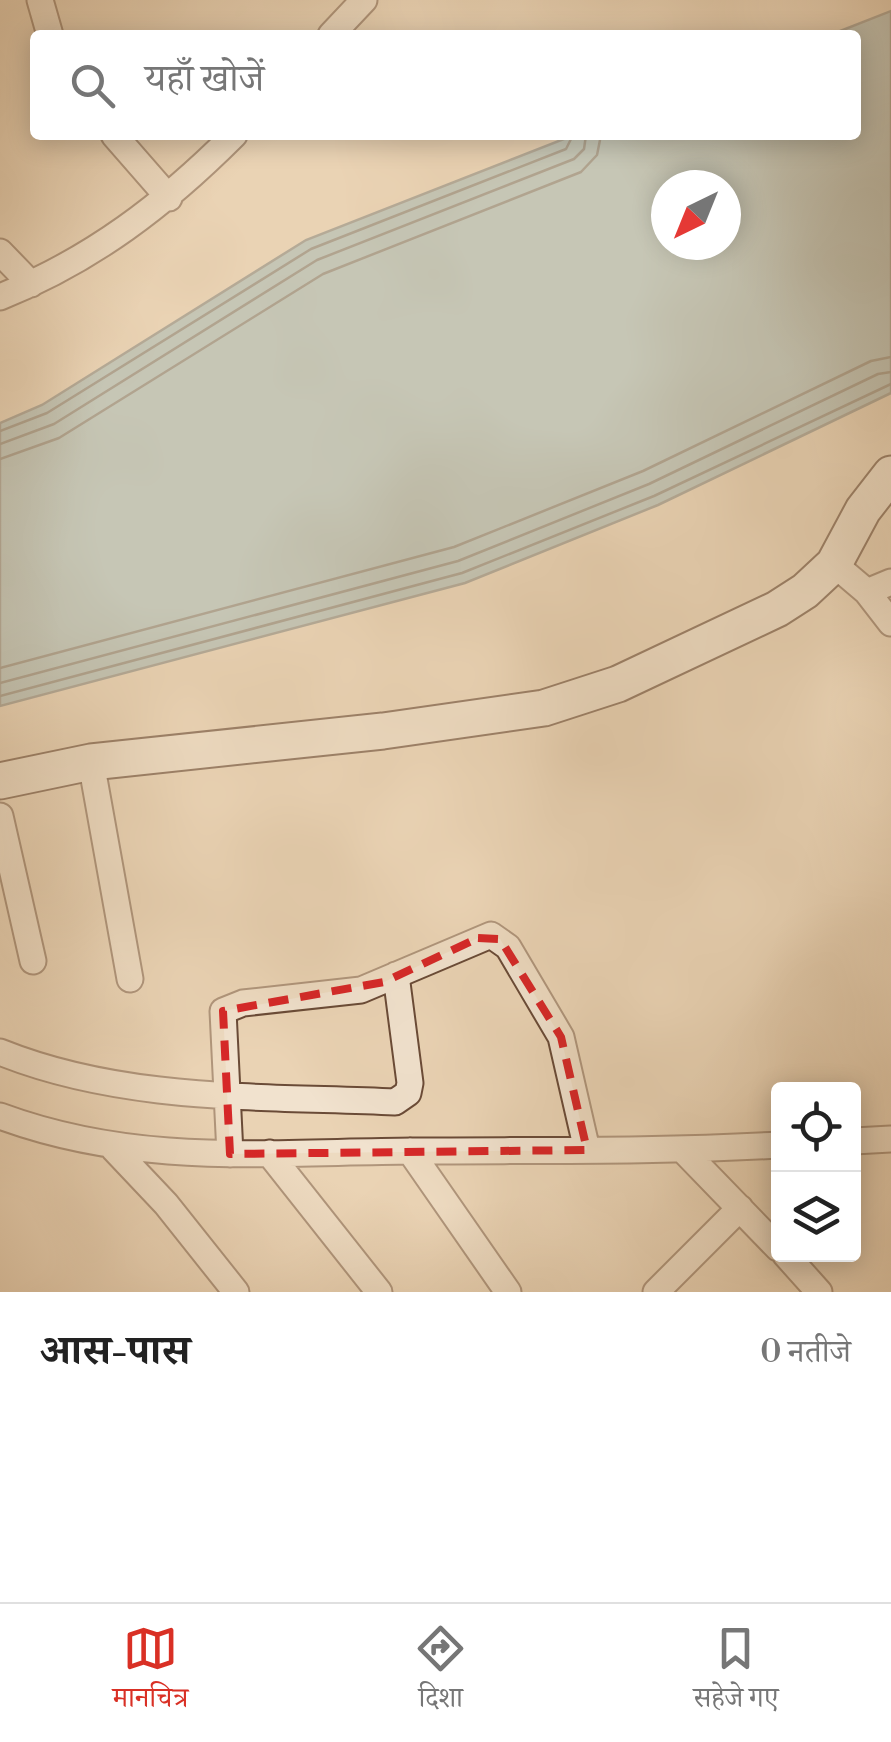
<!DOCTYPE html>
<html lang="hi">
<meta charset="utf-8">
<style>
:root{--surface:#fff;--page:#f6f6f6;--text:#222;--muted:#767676;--line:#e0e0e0;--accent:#d93025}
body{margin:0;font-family:"Libre Bodoni","Noto Serif Devanagari",serif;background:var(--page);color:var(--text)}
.controls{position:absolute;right:30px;bottom:30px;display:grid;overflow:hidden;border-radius:10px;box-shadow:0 5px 25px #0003}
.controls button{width:90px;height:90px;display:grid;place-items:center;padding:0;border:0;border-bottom:2px solid var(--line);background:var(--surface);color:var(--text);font:50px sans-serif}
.compass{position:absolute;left:651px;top:170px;width:90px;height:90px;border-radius:50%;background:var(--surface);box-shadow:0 5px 25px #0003;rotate:223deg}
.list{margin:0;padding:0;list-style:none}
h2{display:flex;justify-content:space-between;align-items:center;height:130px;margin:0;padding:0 40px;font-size:42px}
h2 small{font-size:32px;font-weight:400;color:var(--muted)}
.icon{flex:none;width:55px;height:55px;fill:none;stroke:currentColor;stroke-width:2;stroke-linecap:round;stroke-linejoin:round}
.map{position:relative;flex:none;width:891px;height:1292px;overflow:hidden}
.search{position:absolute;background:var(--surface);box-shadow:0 5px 25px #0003;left:30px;right:30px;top:30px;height:110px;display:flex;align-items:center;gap:25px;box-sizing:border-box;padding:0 35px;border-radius:10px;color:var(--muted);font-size:38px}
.sheet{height:310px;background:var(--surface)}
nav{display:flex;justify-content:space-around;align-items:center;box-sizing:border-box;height:140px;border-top:2px solid var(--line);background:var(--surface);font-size:28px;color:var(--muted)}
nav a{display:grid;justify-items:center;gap:5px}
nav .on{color:var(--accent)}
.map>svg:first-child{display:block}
.water{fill:#9bb6b7;stroke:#777973;stroke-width:2.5;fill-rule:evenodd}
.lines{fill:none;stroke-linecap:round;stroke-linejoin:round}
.shore{stroke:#6e6a62;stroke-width:2.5}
.street-casing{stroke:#6a4b37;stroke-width:29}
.secondary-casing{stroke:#401e0d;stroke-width:39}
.street{stroke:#f1e2ce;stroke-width:25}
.secondary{stroke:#f1e2ce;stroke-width:35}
.marked{fill:none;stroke:#d62828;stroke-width:8;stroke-dasharray:20 12;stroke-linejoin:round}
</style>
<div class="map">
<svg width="891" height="1292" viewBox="0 0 891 1292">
<rect width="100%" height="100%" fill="#ead3b4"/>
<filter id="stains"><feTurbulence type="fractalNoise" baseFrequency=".002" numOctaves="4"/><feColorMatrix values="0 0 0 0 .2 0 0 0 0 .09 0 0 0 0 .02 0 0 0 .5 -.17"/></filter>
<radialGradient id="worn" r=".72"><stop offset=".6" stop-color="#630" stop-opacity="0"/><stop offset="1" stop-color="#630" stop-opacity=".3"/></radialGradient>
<path class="water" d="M891,11V393L658,505L465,583L0,706V423L42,405L306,240L574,135H856V35H830ZM666,185H726V245H666Z"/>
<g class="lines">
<path class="shore" d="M0,431L47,413L311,249L566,149L573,135
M0,444L54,424L317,260L574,159L584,149L586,135
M0,459L59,438L323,274L581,172L597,155L601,135
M0,668L454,547L643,471L871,361L891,357
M0,683L458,561L649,484L878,374L891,372
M0,696L462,573L654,496L891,384"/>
<defs>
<path id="street" d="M40,0L50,35
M331,35L364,0
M114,135L169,198
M0,252L31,284
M0,297C92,260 164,205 234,135
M834,564L867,592L891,623
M867,592L891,582
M91,762L130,979
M0,816L33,961
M0,1052C124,1102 263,1096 395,1102L408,1093L410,1083L396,975
M0,1116C138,1167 270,1152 413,1151C535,1150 657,1152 778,1145
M854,1141L891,1139
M114,1149L166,1204L236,1292
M410,1151L508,1292
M684,1151L778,1248
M269,1153L379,1292
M230,1154L223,1011L243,1003L361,990L491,935L508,947L561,1037L587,1150
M785,1254L819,1292
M656,1292L740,1208"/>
<path id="secondary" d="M0,781L91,762L383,731L544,708L618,684L777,609L805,591L834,564L863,510L891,474"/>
</defs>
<use href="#street" class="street-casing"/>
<use href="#secondary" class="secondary-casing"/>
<use href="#street" class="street"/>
<use href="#secondary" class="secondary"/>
</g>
<path d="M0 0H891V1292H0ZM478,938L500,939L561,1037L587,1150L230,1154L223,1011L384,982Z" fill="#ead3b4" fill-opacity=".55" fill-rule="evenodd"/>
<path class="marked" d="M478,938L500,939L561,1037L587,1150L230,1154L223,1011L384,982Z"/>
<rect width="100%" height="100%" filter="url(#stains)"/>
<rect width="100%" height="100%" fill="url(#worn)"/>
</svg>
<div class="controls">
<button><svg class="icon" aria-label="locate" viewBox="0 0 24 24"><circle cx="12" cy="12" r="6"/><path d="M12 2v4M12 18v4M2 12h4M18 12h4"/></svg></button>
<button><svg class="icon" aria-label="layers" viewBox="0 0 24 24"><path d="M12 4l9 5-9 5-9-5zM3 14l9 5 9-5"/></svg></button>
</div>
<svg class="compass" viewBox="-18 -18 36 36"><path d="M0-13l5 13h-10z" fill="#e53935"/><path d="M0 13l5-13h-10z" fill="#767676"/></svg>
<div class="search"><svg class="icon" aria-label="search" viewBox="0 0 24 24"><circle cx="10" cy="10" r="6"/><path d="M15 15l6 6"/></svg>यहाँ खोजें</div>
</div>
<section class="sheet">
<h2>आस-पास<small>0 नतीजे</small></h2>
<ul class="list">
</ul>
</section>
<nav>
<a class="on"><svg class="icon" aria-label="map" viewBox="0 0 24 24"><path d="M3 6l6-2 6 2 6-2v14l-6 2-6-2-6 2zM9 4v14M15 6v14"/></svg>मानचित्र</a>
<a><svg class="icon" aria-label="directions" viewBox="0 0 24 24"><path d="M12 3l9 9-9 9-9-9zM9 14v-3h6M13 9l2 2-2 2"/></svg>दिशा</a>
<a><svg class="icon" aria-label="saved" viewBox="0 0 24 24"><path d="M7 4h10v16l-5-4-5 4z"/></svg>सहेजे गए</a>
</nav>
